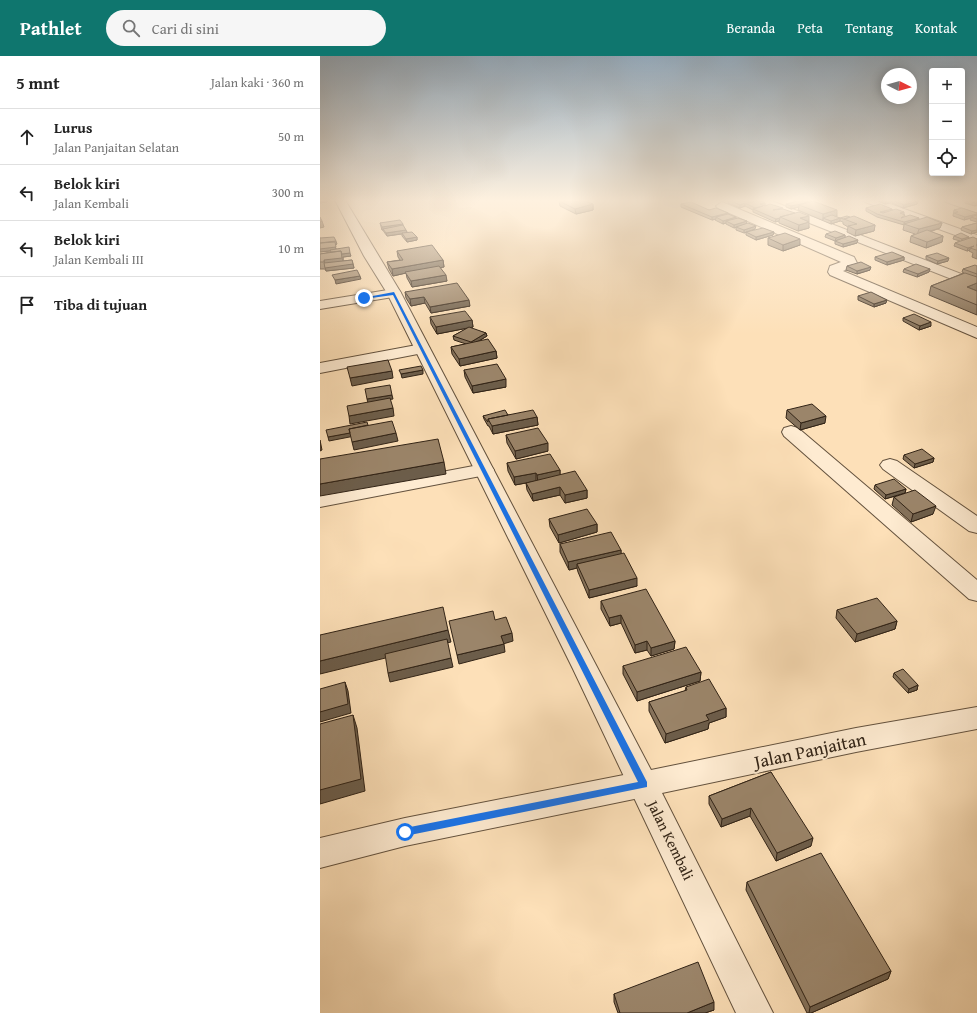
<!DOCTYPE html>
<html lang="id">
<meta charset="utf-8">
<style>
:root{--surface:#fff;--page:#f6f6f6;--text:#222;--muted:#767676;--line:#e0e0e0;--accent:#0f766e}
body{margin:0;font-family:"Gentium Book Plus",serif;background:var(--page);color:var(--text)}
.controls{position:absolute;right:12px;top:12px;display:grid;overflow:hidden;border-radius:4px;box-shadow:0 2px 10px #0003}
.controls button{width:36px;height:36px;display:grid;place-items:center;padding:0;border:0;border-bottom:1px solid var(--line);background:var(--surface);color:var(--text);font:20px sans-serif}
.compass{position:absolute;left:561px;top:12px;width:36px;height:36px;border-radius:50%;background:var(--surface);box-shadow:0 2px 10px #0003;rotate:96deg}
.stop{position:absolute;width:12px;height:12px;margin:-9px;border:3px solid #1a73e8;border-radius:50%;background:#fff}
.stop.end{background:#1a73e8;border-color:#fff;box-shadow:0 1px 4px #0008}
.list{margin:0;padding:0;list-style:none}
h2{display:flex;justify-content:space-between;align-items:center;height:52px;margin:0;padding:0 16px;font-size:17px}
h2 small{font-size:13px;font-weight:400;color:var(--muted)}
.list li{display:grid;grid-template-columns:26px 1fr auto;gap:12px;align-items:center;box-sizing:border-box;height:56px;padding:0 16px;border-top:1px solid var(--line)}
.list b{display:block;font-size:15px;white-space:nowrap}
.list p{margin:0;font-size:13px;white-space:nowrap;color:var(--muted)}
.list em{font-size:13px;font-style:normal;color:var(--muted)}
.icon{flex:none;width:22px;height:22px;fill:none;stroke:currentColor;stroke-width:2;stroke-linecap:round;stroke-linejoin:round}
.map{position:relative;flex:none;width:657px;height:957px;overflow:hidden}
header{display:flex;align-items:center;gap:24px;box-sizing:border-box;height:56px;padding:0 20px;background:var(--accent);color:#fff}
header strong{font-size:19px}
nav{display:flex;gap:22px;margin-inline-start:auto;font-size:14px}
.search{width:280px;height:36px;background:var(--page);display:flex;align-items:center;gap:10px;box-sizing:border-box;padding:0 14px;border-radius:22px;color:var(--muted);font-size:15px}
main{display:flex}
aside{flex:1;background:var(--surface)}
.map>svg:first-child{display:block}
.lines{fill:none;stroke-linecap:round;stroke-linejoin:round}
.minor-casing{stroke:#64523e;stroke-width:2}
.tertiary-casing{stroke:#64523e;stroke-width:2}
.minor{fill:#feebd1;fill-rule:evenodd}
.tertiary{fill:#feebd1;fill-rule:evenodd}
.wall{fill:#85725b;stroke:#312316}
.shaded-wall{fill:#6c5d4a;stroke:#312316}
.building{fill:#9b856a;stroke:#312316}
.route{fill:#1a73e8}
.labels{text-anchor:middle;dominant-baseline:central;stroke-width:4;stroke-linejoin:round;paint-order:stroke}
.street-label{font-size:15px;fill:#312316;stroke:#feebd1}
.near-street-label{font-size:18px;fill:#312316;stroke:#feebd1}
</style>
<header>
<strong>Pathlet</strong>
<div class="search"><svg class="icon" aria-label="search" viewBox="0 0 24 24"><circle cx="10" cy="10" r="6"/><path d="M15 15l6 6"/></svg>Cari di sini</div>
<nav><a>Beranda</a><a>Peta</a><a>Tentang</a><a>Kontak</a></nav>
</header>
<main>
<aside>
<h2>5 mnt<small>Jalan kaki · 360 m</small></h2>
<ul class="list">
<li><svg class="icon" aria-label="ahead" viewBox="0 0 24 24"><path d="M12 20V5M6 11l6-6 6 6"/></svg><div><b>Lurus</b><p>Jalan Panjaitan Selatan</p></div><em>50 m</em></li>
<li><svg class="icon" aria-label="left" viewBox="0 0 24 24"><path d="M17 20v-9H6M10 6l-5 5 5 5"/></svg><div><b>Belok kiri</b><p>Jalan Kembali</p></div><em>300 m</em></li>
<li><svg class="icon" aria-label="left" viewBox="0 0 24 24"><path d="M17 20v-9H6M10 6l-5 5 5 5"/></svg><div><b>Belok kiri</b><p>Jalan Kembali III</p></div><em>10 m</em></li>
<li><svg class="icon" aria-label="arrive" viewBox="0 0 24 24"><path d="M6 21V4h12l-3 4 3 4H6"/></svg><div><b>Tiba di tujuan</b></div></li>
</ul>
</aside>
<div class="map">
<svg width="657" height="957" viewBox="0 0 657 957">
<rect width="100%" height="100%" fill="#fde0b8"/>
<filter id="stains"><feTurbulence type="fractalNoise" baseFrequency=".005" numOctaves="4"/><feColorMatrix values="0 0 0 0 .2 0 0 0 0 .09 0 0 0 0 .02 0 0 0 .5 -.17"/></filter>
<radialGradient id="worn" r=".72"><stop offset=".6" stop-color="#630" stop-opacity="0"/><stop offset="1" stop-color="#630" stop-opacity=".3"/></radialGradient>
<g class="lines">
<defs>
<path id="minor" d="M434,144H449L657,224V233L436,146Z
M543,144H559L657,179V187L545,146Z
M624,144H640L657,149V157L626,146Z
M402,146L534,201L537,207L535,210L523,215L657,271V282L510,219L508,216L510,210L521,206L398,152L396,150Z
M74,233L79,234L81,237L79,240L0,253V245Z
M102,288L108,290L110,293L108,296L0,317V307Z
M471,370L478,372L657,524V545L649,543L464,380L462,376L464,372Z
M570,403L577,405L657,460V477L649,475L563,413L560,409L563,405Z
M164,408L171,410L174,414L171,418L0,451V439Z
M324,715L335,719L339,728L335,737L324,741L85,790L0,812V782L85,762Z"/>
<path id="tertiary" d="M15,144H25L81,237L331,714L536,672L657,651V673L536,696L342,737L453,957H416L253,613L67,237L44,200Z"/>
</defs>
<use href="#minor" class="minor-casing"/>
<use href="#tertiary" class="tertiary-casing"/>
<use href="#minor" class="minor"/>
<use href="#tertiary" class="tertiary"/>
</g>
<path class="wall" d="M402,144H439L445,147V149L463,153L488,166L489,172L478,175L459,167V165L455,166L433,156V154L425,150L420,152L408,147V145H407Z
M558,144H593L598,145L597,148L583,152L572,147V146L565,148L558,145Z
M646,144H657V149L655,150L645,147Z
M239,145L273,148V154L256,158L240,150Z
M489,145V146L519,162L555,169L554,175L535,180L527,176L528,171L523,168V166L520,165L511,168L478,154L479,151L471,153L466,151V148Z
M361,148L389,154L408,157V158L426,167L435,173L427,176H454L453,179L436,184L426,179V176L424,177L416,174V171L414,172L406,168V167L403,168L395,164L396,163L392,164L361,151Z
M546,152L572,153V154L584,156V159L585,160L599,164L622,167L620,172L610,176L623,180L622,186L606,192L590,186L591,180L595,178L583,174L584,169L557,161L546,155Z
M634,154L657,157V166L650,164L651,162L644,164L633,160Z
M60,167L83,170L87,176L97,181V184L87,186L82,180V178L67,180L64,176L63,174H62Z
M657,167V176L651,178L641,174L642,171Z
M506,178L525,179V182L537,187L523,191L515,188V185L505,181Z
M634,180L649,182L657,183V203L652,201L653,197L649,195L650,194L647,195L634,190L635,187L640,185L633,183Z
M0,182L17,188L15,189L16,193L31,200L23,201V205L32,204L34,212L6,215L5,213H0V198L11,196V195L0,196Z
M448,182L480,189L463,195L448,189Z
M77,195L123,204L124,211H120L127,225L92,231L87,222L86,217L73,220L69,213L67,206L80,204L78,201Z
M606,200L628,205L617,208L606,203Z
M555,201H584V204L567,209L555,204Z
M527,210L550,214L537,218L526,214Z
M657,210V259L609,239L611,230L644,217L642,216L643,213Z
M584,213H610L609,216L597,221L583,216Z
M85,236L150,250L111,257L105,247L91,250L86,242Z
M538,240L566,247L554,251L538,244Z
M110,261L152,264L153,271L149,272L166,277L167,280L159,285L176,295L177,302L140,310L132,298L131,291L146,288L134,284L133,280L148,272L117,278L111,268Z
M583,262L611,270L599,274L583,265Z
M144,314L186,331L153,337L145,321Z
M467,354L505,367L480,374L466,362Z
M188,359L217,361L218,369L173,378L169,370H168L164,363L163,360Z
M186,379L228,395L196,403L187,387Z
M584,399L614,402L613,406L594,412L583,403Z
M187,407L240,414V419L267,434V442L245,447L240,439L213,445L207,434L206,427L195,429L188,415Z
M555,429L586,433L585,437L565,443L554,433Z
M574,441L613,458L591,466L572,449Z
M229,463L277,468V476L239,487L230,471Z
M240,488L301,494V497L317,530L269,542L258,516L257,512L249,514L240,496Z
M281,545L355,585L354,593L331,600L327,594L315,597L301,567L290,570L281,553Z
M517,554L577,565L575,573L535,586L516,562Z
M303,610L381,616L380,625L317,645L303,618Z
M574,617L598,629L597,634L588,637L573,621Z
M366,631L406,652V661L389,667L388,673L345,687L329,655V646L365,635Z
M451,716L491,790L456,805L430,760L401,771L389,748V740Z
M427,826L571,915L568,923L491,957H487L426,834Z
M294,938L394,954L385,957H298L294,946Z"/>
<path class="shaded-wall" d="M0,144H6L7,146L0,147Z
M433,144H439L438,145L426,148V145Z
M570,144H581H572V146L565,148L566,145Z
M489,145L488,148L479,149V151L471,153V150Z
M598,145L597,148L583,152L584,149Z
M425,147V150L420,152V149Z
M273,148V154L256,158L255,153Z
M572,153V155L560,159V156Z
M517,154V160L506,163L503,162V164V158Z
M408,157V160L396,161V163L392,164V161Z
M657,158V161H651V162L644,164L645,161Z
M489,160V166L480,162Z
M416,161V164L406,165V167L403,168V165Z
M460,162L459,165L455,166L456,163Z
M520,162V165L511,168V165Z
M599,162V165L584,168V169V166Z
M2,165L4,171L0,172V166Z
M427,165L426,168L414,172V169Z
M489,166V172L478,175L479,169Z
M622,167L620,172L597,179L599,173Z
M83,168V171L63,173V174H62V171Z
M555,169L554,175L535,180L536,174Z
M436,170L435,173L424,177V174Z
M86,174L87,177L67,180L66,177Z
M657,174V176L651,178L652,175Z
M454,176L453,179L436,184V181Z
M525,179V182L515,185L516,182Z
M623,180L622,186L606,192L607,186Z
M97,181V184L87,186L86,183Z
M649,181L648,184L641,186L642,183Z
M480,183V189L463,195V189Z
M538,184L537,187L523,191V188Z
M16,185L17,188L15,189L16,194L0,196V187Z
M654,190L650,192V194L647,195L648,192Z
M30,197L31,200L23,201V208H33L34,212L6,215L4,204L12,199Z
M584,201V204L567,209V206Z
M629,202L628,205L617,208L618,205Z
M123,204L124,211L86,217L85,216L86,217L73,220L72,213Z
M551,211L550,214L537,218V215Z
M610,213L609,216L597,221L598,218Z
M126,219L127,225L92,231L91,225Z
M40,220L41,223L16,228L15,224Z
M657,227V235L647,231Z
M104,241L105,247L91,250L90,243Z
M149,244L150,250L111,257L110,251Z
M567,244L566,247L554,251V248Z
M152,264L153,271L117,278L116,271Z
M611,266V270L599,274L600,270Z
M166,277L167,280L152,289L151,286Z
M176,295L177,302L140,310L139,303Z
M103,314V318L82,322L81,318Z
M72,315L73,322L32,330L30,322Z
M186,323V331L153,337L152,330Z
M72,339L73,343L48,347L47,343Z
M73,352L74,360L30,368L29,360Z
M506,360L505,367L480,374L481,367Z
M217,361L218,369L173,378L172,370Z
M49,373L50,377L9,385L8,381Z
M76,377L78,385L34,394L32,386Z
M0,384L2,394L0,395Z
M228,387V395L196,403L195,395Z
M614,402L613,406L594,412L595,408Z
M124,406L126,418L0,440V428Z
M240,414V422L218,427L217,419Z
M216,417V425L195,429L194,421Z
M240,431V439L213,445L212,438Z
M586,433L585,437L565,443L566,439Z
M267,434V442L245,447V439Z
M616,450L613,458L591,466L593,458Z
M277,468V476L239,487L238,479Z
M301,494V502L257,508V512L249,514L248,506Z
M317,522V530L269,542V534Z
M301,559V567L290,570L289,562Z
M577,565L575,573L535,586L537,578Z
M128,574L131,586L0,618V605Z
M192,577L193,585L183,588L181,580Z
M327,585V594L315,597V589Z
M355,585L354,593L331,600V592Z
M184,588L185,596L139,608L137,599Z
M131,602L133,611L70,626L68,617Z
M381,616L380,625L317,645V636Z
M25,626L28,635L31,657L0,666V656Z
M598,629L597,634L588,637L589,633Z
M406,652V661L389,667L388,673L345,687L346,678L386,659Z
M33,659L37,672L45,735L0,748V734Z
M431,752L430,760L401,771L402,763Z
M493,782L491,790L456,805L457,797Z
M571,915L568,923L491,957H489L490,951Z
M394,946V954L385,957H367Z"/>
<path class="building" d="M244,144H263L273,148L255,153L239,145Z
M408,144H433L426,145L429,147L439,144L445,147L440,148L445,150L450,148L463,152L453,154L463,153L475,157L460,161V162L456,163L433,153L443,150L435,152L425,147L420,149Z
M482,144H484L489,145L484,146L486,147L471,150L466,148Z
M572,144H593L598,145L584,149Z
M646,144H657V147H655Z
M493,145L517,154L503,158L479,149Z
M371,146L389,154L396,152L408,157L392,161L361,148Z
M560,148L572,153L560,156L563,157L576,153L584,156L580,157L585,159L581,162L590,159L599,162L584,166L557,158L546,152Z
M642,152L657,157V158L645,161L634,157L638,156L634,154Z
M479,156L489,160L480,162L489,166L479,169L460,161Z
M408,158L416,161L403,165L396,161Z
M512,159L520,162L511,165L503,162Z
M657,159V163L651,161Z
M527,160L530,161L524,163L520,162Z
M534,160L555,169L536,174L528,170L537,168L524,163Z
M0,161L2,165L0,166Z
M607,161L622,167L599,173L584,168Z
M418,162L427,165L414,169L406,165Z
M80,164L83,168L62,171L60,167Z
M428,167L436,170L424,174L416,171Z
M657,167V174L652,175L642,171Z
M83,169L86,174L66,177L63,173Z
M443,172L454,176L436,181L426,176Z
M607,174L623,180L607,186L591,180Z
M515,175L525,179L516,182L506,178Z
M92,176L97,181L86,183L82,177Z
M465,177L480,183L463,189L448,182Z
M641,177L649,181L642,183L634,180Z
M529,180L538,184L523,188L515,185Z
M14,181L16,185L0,187V182Z
M653,181L657,183V189H656H657V194H656L650,192L654,190L648,192L635,187Z
M15,186L16,191L0,193V187Z
M112,189L123,204L72,213L67,206L83,204L77,195Z
M29,191L30,197L22,198L21,195L11,196L10,194Z
M21,195L22,202L4,204V206H0V198Z
M572,196L584,201L567,206L555,201Z
M617,197L629,202L618,205L606,200Z
M32,204L33,208L5,212L4,207Z
M541,206L551,211L537,215L527,210Z
M596,208L610,213L598,218L584,213Z
M655,209L657,210V218L643,213Z
M119,210L126,219L91,225L85,216Z
M37,214L40,220L15,224L12,219Z
M645,217L657,221V227L647,231L657,235V249L611,230Z
M137,227L149,244L110,251L104,241L90,243L85,236Z
M551,236L567,244L554,248L538,240Z
M145,255L152,264L116,271L110,261Z
M594,258L611,266L600,270L583,262Z
M149,271L166,277L151,286L133,280Z
M168,283L176,295L139,303L131,291Z
M68,304L72,315L30,322L27,311Z
M177,308L186,323L152,330L144,314Z
M101,310L103,314L81,318L79,314Z
M70,329L72,339L47,343L45,333Z
M70,342L73,352L29,360L27,350Z
M492,348L506,360L481,367L467,354Z
M185,354L188,359L168,363V366L163,360Z
M213,354L217,361L172,370L168,363Z
M72,365L76,377L32,386L29,373Z
M47,366L48,369L29,373L30,377L8,381L6,374Z
M218,372L228,387L195,395L186,379Z
M118,383L124,406L0,428V403Z
M602,393L614,402L595,408L584,399Z
M230,398L240,414L217,419L216,417L194,421L187,407Z
M255,415L267,434L245,439L240,431L212,438L206,427Z
M574,423L586,433L566,439L555,429Z
M595,434L616,450L593,458L574,441Z
M267,453L277,468L238,479L229,463Z
M291,476L301,494L248,506L240,488Z
M304,497L317,522L269,534L257,508Z
M326,533L355,585L331,592L327,585L315,589L301,559L289,562L281,545Z
M557,542L577,565L537,578L517,554Z
M123,551L128,574L0,605V579Z
M173,555L175,564L186,561L192,577L181,580L184,588L137,599L129,565Z
M127,583L131,602L68,617L65,598Z
M366,591L381,616L317,636L303,610Z
M583,613L598,629L589,633L574,617Z
M389,623L406,652L386,659L389,664L346,678L329,646L367,634L366,631Z
M25,626L28,648L0,656V633Z
M33,659L41,723L0,734V668Z
M451,716L493,782L457,797L431,752L402,763L389,740Z
M501,797L571,915L490,951L427,826Z
M378,906L394,946L367,957H300L294,938Z"/>
<linearGradient id="sky" x2="0" y2="1"><stop stop-color="#95acbf"/><stop offset="0.52" stop-color="#fef1df"/><stop offset="1" stop-color="#fef1df" stop-opacity="0"/></linearGradient>
<rect width="657" height="278" fill="url(#sky)"/>
<path class="route" d="M74,236L327,726V731L85,780L82,779L80,776L85,772L318,726L73,239L44,243L42,242Z"/>
<g class="labels">
<g class="street-label">
<text transform="translate(351 784) rotate(64)">Jalan Kembali</text>
</g>
<g class="near-street-label">
<text transform="translate(490 694) rotate(-12)">Jalan Panjaitan</text>
</g>
</g>
<rect width="100%" height="100%" filter="url(#stains)"/>
<rect width="100%" height="100%" fill="url(#worn)"/>
</svg>
<div class="controls">
<button>+</button>
<button>−</button>
<button><svg class="icon" aria-label="locate" viewBox="0 0 24 24"><circle cx="12" cy="12" r="6"/><path d="M12 2v4M12 18v4M2 12h4M18 12h4"/></svg></button>
</div>
<svg class="compass" viewBox="-18 -18 36 36"><path d="M0-13l5 13h-10z" fill="#e53935"/><path d="M0 13l5-13h-10z" fill="#767676"/></svg>
<div class="stop" style="left:85px;top:776px"></div>
<div class="stop end" style="left:44px;top:242px"></div>
</div>
</main>
